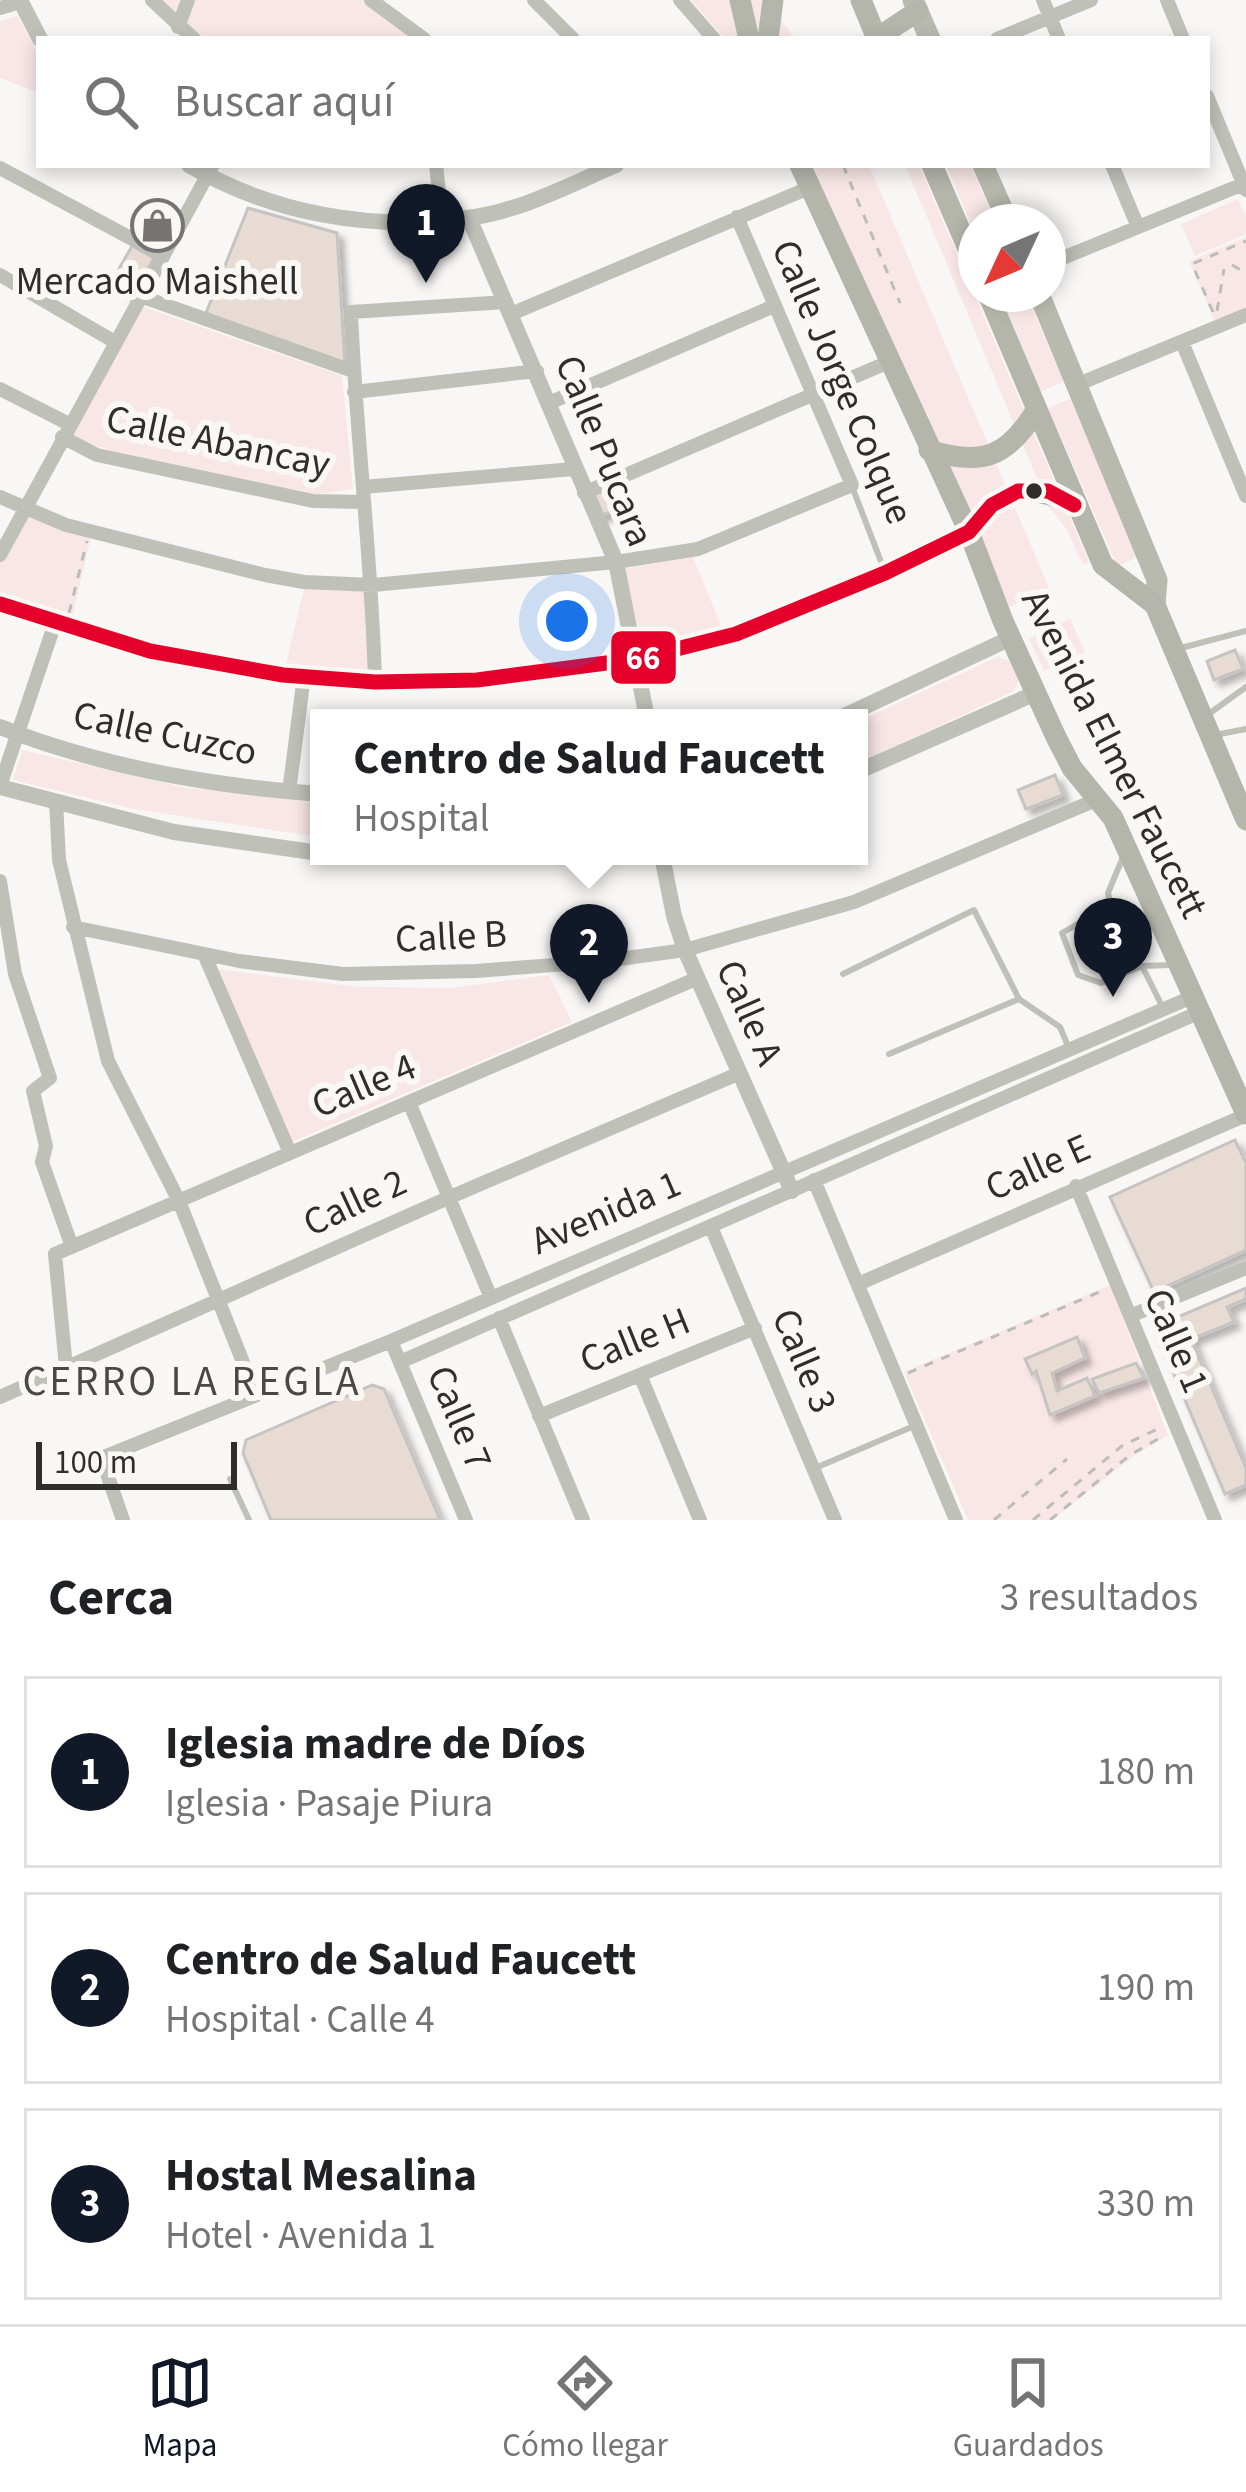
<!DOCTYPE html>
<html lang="es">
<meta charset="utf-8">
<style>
:root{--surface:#fff;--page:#f2f2f2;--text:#202124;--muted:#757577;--line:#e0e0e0;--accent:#111827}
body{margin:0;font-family:"Source Sans 3",sans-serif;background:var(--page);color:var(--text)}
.compass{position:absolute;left:958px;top:204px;width:108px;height:108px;border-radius:50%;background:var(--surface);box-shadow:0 6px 18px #0003;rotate:226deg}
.scale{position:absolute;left:36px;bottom:30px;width:201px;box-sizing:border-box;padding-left:12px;border:6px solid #2f2e2d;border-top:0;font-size:33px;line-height:42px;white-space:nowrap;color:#2f2e2d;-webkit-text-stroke:9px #faf8f4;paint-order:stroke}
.you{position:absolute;left:567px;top:621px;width:42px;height:42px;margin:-30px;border:9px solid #fff;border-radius:50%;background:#1a73e8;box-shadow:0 0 0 18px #1a73e833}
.badge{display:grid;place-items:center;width:78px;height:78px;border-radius:50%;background:var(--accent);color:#fff;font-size:39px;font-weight:700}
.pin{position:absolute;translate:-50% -99px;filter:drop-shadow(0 3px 6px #0008)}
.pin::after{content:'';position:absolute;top:63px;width:42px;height:36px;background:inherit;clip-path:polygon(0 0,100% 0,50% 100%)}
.popup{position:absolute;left:310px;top:709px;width:558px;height:156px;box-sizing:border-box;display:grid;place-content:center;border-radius:0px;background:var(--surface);filter:drop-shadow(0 3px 9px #0005);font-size:39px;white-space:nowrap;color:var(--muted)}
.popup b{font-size:45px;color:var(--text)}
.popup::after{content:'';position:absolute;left:50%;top:100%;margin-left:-24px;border:24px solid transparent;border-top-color:var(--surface)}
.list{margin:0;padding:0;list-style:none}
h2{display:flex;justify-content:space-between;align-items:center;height:156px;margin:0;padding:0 48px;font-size:51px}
h2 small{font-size:39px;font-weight:400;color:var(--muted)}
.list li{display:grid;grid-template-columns:78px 1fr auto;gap:36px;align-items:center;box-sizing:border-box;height:192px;margin:0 24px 24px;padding:0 24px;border:3px solid var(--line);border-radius:0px}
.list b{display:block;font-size:45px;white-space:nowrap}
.list p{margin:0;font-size:39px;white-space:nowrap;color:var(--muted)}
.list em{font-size:39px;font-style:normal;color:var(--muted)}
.icon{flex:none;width:66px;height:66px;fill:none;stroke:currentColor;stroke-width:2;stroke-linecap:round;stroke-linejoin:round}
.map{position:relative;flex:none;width:1246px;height:1520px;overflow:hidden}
.search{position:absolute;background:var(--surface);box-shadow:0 6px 18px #0003;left:36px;right:36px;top:36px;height:132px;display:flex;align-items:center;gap:30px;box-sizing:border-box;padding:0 42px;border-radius:0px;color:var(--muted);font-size:45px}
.sheet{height:804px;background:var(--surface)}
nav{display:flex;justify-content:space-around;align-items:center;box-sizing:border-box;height:168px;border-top:3px solid var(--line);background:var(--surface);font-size:33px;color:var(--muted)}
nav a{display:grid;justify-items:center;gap:6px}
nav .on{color:var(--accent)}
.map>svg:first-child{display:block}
.green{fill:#f8e7e6}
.building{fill:#e7dbd3;stroke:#c6c4c2;stroke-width:3;filter:url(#shadow)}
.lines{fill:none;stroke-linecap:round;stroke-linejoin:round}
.path{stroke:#bcbcb8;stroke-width:3;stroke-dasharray:9 9;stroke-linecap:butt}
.service{stroke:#bfc1b9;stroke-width:6}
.minor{stroke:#bfc1b9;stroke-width:14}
.tertiary{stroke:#bfc1b9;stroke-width:16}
.primary{stroke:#b8baaf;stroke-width:21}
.trunk{stroke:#b4b6ac;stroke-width:21}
.bus-1-casing{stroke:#faf8f4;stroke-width:24}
.bus-1{stroke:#e4002b;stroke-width:15}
.bus-dot{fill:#2f2e2d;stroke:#faf8f4;stroke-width:4.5}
.labels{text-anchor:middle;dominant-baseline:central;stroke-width:12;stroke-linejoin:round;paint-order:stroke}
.poi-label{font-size:39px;fill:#2f2e2d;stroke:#faf8f4}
.street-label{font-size:39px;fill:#2f2e2d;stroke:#faf8f4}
.neighbourhood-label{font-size:42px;letter-spacing:3px;fill:#494844;stroke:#faf8f4}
.line-badge{stroke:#faf8f4;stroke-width:4.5}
.badge-label{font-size:33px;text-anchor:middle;font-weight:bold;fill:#fff}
</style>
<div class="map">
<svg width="1246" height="1520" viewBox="0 0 1246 1520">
<defs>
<filter id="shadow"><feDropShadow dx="6" dy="6" stdDeviation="3" flood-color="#0004"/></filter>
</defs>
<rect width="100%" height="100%" fill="#f9f7f5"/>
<path class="green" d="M147,0H365L419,39H194Z
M691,0H767L795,39H725Z
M17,16L39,54V93L0,78V21Z
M806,165H869L1050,590L1002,610Z
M905,165H919L1089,562L1083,565L1067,530L1049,507Z
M946,165H971L995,222H976V237Z
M1238,199L1246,217V234L1195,256L1181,224Z
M1246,237V309L1215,322L1189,261Z
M1000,294H1026L1064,382L1041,391Z
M141,306L342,376L353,489L312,495L108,450L69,436Z
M1070,399L1141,556L1117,566L1048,408Z
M24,514L91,536L70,628L0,601V561Z
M693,557L722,628L683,640L643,646L623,569Z
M371,578L377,680L284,673L306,580Z
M1070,619L1085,653L1044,671L1029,638Z
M997,657L1010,661L1019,679L1014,691L859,763V721Z
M22,750L182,787L319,803V837L134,809L13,780Z
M217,969L358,987L452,988L549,975L572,1022L292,1142Z
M1110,1285L1168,1435L1137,1454L1052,1520H968L904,1372Z"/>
<path class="building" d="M157,202L176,210L155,249L138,240Z
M248,208L337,233L345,366L206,313Z
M132,246L154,258L133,295L111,283Z
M606,489L615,510L598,517L588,496Z
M1235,650L1243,669L1214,680L1207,661Z
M1055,775L1063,795L1026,809L1018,790Z
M1122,910L1138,946L1105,961L1095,939L1113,931L1107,916Z
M1235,1140L1246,1163V1250L1154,1292L1110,1197Z
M1246,1288V1299L1227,1307L1234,1322L1191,1339L1246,1468V1485L1225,1494L1154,1327Z
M1077,1337L1085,1358L1052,1373L1057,1391L1087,1378L1095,1396L1050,1415L1036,1371L1032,1374L1025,1359Z
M1136,1363L1144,1378L1099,1393L1092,1379Z
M372,1385L384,1389L440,1520H271L243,1453L246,1440Z"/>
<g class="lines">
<path class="path" d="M843,165L900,303
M1232,265L1246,273
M1217,311L1224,269
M1213,312L1192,264L1246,241
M69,613L87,541
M908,1373L1104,1290
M994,1520L1067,1459
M1033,1520L1123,1445L1162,1427
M1050,1520L1130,1455L1165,1435"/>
<path class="service" d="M853,489L885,572
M1181,648L1246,631
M1206,716L1246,687
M1215,735L1246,729
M1109,906L1062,933L1078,975L1101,983L1142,966L1162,1006
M1113,914L1108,893L1123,857
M1128,950L1142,966L1171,965
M843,974L974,910L1019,999
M889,1054L1019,999L1060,1027L1068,1046
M813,1469L914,1426
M230,1479L249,1520"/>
<path class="minor" d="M152,0L194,39
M371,0L424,39
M534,0L573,39
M680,0L714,39
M1043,0L1059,39
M1167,0L1183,39
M0,8L20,2
M178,27L188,0
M997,39L1091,0
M1207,96L1246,190
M436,165L442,219
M1112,165L1138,227
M0,168L162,255
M1048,264L1246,183
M0,275L115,342
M140,296L353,371
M511,314L811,187
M1182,342L1246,496
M1076,385L1246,315
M0,389L69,424
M354,392L537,371
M549,403L774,306
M62,437L97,455L313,501L363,502
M363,487L574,469
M584,493L891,361
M0,497L66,525L265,575L304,582L373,585L616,562L698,549L852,485L737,217
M0,555L213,165
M0,604C191,676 363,695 565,668C622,661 679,651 735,634C815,608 893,568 969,532
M375,682C372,558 356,436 351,312L506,302
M0,786L55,623
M289,792L304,676
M56,801L59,860L108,1061L179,1201L256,1395
M0,881L15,974L50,1078L33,1091L46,1146L42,1162L72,1247
M73,927L239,961L343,974L476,971L605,961L685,950L854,902L1096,800
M204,954L290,1153
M409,1102L491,1298
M814,1180L956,1520
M1076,1186L1215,1520
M711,1227L835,1520
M858,1284L1246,1115
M1130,1316L1246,1268
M499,1318L583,1520
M391,1341L466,1520
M400,1362L1200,1012
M66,1367L55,1254L698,978
M640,1375L700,1520
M0,1397L448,1198L740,1073
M539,1416L755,1328
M123,1520L104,1465L106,1456L391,1341L1192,997"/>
<path class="tertiary" d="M20,0L40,39
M189,165C273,214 371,231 467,218C519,212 569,185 616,165
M469,218L616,562L647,718
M840,718L1011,638
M0,727C101,767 211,786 319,794
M859,771L1036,693
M0,787L174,832L319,853
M358,856H464
M662,856L674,916L685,950L792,1191"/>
<path class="primary" d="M913,0L930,39
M983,165L1008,222
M1039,294L1157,580L1155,605"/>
<path class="trunk" d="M740,0L749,39
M861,0L877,39
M877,38L918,11
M768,39L773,0
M800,165L969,532L1003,621L1056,737L1072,768L1113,818L1246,1114
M932,165L976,267
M988,294L1103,565L1155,605L1246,820
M929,450C982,467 1008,457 1037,409
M969,532C1000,489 1028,481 1074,505"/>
<defs>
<path id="bus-1" d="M0,604L150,651L283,675L375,682L477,680L637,659L736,634L885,573L969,532L992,505L1018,491H1048L1074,505"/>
</defs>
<use href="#bus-1" class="bus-1-casing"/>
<use href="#bus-1" class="bus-1"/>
</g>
<defs>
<symbol id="shop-ring" viewBox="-11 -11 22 22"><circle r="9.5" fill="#faf8f4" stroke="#767473" stroke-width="1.5"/><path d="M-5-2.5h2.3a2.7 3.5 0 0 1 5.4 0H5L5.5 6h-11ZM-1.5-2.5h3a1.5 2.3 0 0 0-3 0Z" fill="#767473"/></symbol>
</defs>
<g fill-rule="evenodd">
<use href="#shop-ring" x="128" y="196" width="59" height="59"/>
</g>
<circle class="bus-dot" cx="1034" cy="491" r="10"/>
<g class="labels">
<g class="poi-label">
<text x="157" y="282">Mercado Maishell</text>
</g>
<g class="street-label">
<text transform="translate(842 382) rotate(67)">Calle Jorge Colque</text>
<text transform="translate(218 442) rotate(12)">Calle Abancay</text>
<text transform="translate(604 451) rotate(68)">Calle Pucara</text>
<text transform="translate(165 734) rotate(12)">Calle Cuzco</text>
<text transform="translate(1114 754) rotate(63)">Avenida Elmer Faucett</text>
<text transform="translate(451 937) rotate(-3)">Calle B</text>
<text transform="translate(749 1013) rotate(66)">Calle A</text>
<text transform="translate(364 1086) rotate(-23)">Calle 4</text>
<text transform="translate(1038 1168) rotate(-24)">Calle E</text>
<text transform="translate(355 1203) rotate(-25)">Calle 2</text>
<text transform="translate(606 1213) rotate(-23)">Avenida 1</text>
<text transform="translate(635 1341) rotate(-22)">Calle H</text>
<text transform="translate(1176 1341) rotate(67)">Calle 1</text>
<text transform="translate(804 1361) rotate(67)">Calle 3</text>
<text transform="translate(459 1418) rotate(67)">Calle 7</text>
</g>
<g class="neighbourhood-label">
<text x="192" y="1382">CERRO LA REGLA</text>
</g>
</g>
<rect class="line-badge" x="609" y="629" width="69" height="57" rx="12" fill="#e4002b"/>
<g class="badge-label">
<text x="643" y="669">66</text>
</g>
</svg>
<svg class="compass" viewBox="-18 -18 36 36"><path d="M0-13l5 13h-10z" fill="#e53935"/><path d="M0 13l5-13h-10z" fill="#757577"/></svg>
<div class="scale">100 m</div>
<div class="you"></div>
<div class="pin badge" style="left:426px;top:283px">1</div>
<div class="pin badge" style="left:589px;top:1003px">2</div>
<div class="popup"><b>Centro de Salud Faucett</b>Hospital</div>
<div class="pin badge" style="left:1113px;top:997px">3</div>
<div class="search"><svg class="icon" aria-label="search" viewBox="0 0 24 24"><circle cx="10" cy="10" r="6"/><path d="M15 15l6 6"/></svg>Buscar aquí</div>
</div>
<section class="sheet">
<h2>Cerca<small>3 resultados</small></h2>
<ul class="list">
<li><span class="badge">1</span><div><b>Iglesia madre de Díos</b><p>Iglesia · Pasaje Piura</p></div><em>180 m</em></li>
<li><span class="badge">2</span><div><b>Centro de Salud Faucett</b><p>Hospital · Calle 4</p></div><em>190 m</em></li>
<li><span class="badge">3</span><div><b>Hostal Mesalina</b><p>Hotel · Avenida 1</p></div><em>330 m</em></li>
</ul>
</section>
<nav>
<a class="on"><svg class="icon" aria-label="map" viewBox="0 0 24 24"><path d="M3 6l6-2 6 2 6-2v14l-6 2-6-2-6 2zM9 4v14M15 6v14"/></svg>Mapa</a>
<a><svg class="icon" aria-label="directions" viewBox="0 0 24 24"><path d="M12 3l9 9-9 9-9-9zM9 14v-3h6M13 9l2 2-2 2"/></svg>Cómo llegar</a>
<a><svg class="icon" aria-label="saved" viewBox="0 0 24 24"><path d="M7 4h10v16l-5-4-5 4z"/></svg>Guardados</a>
</nav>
